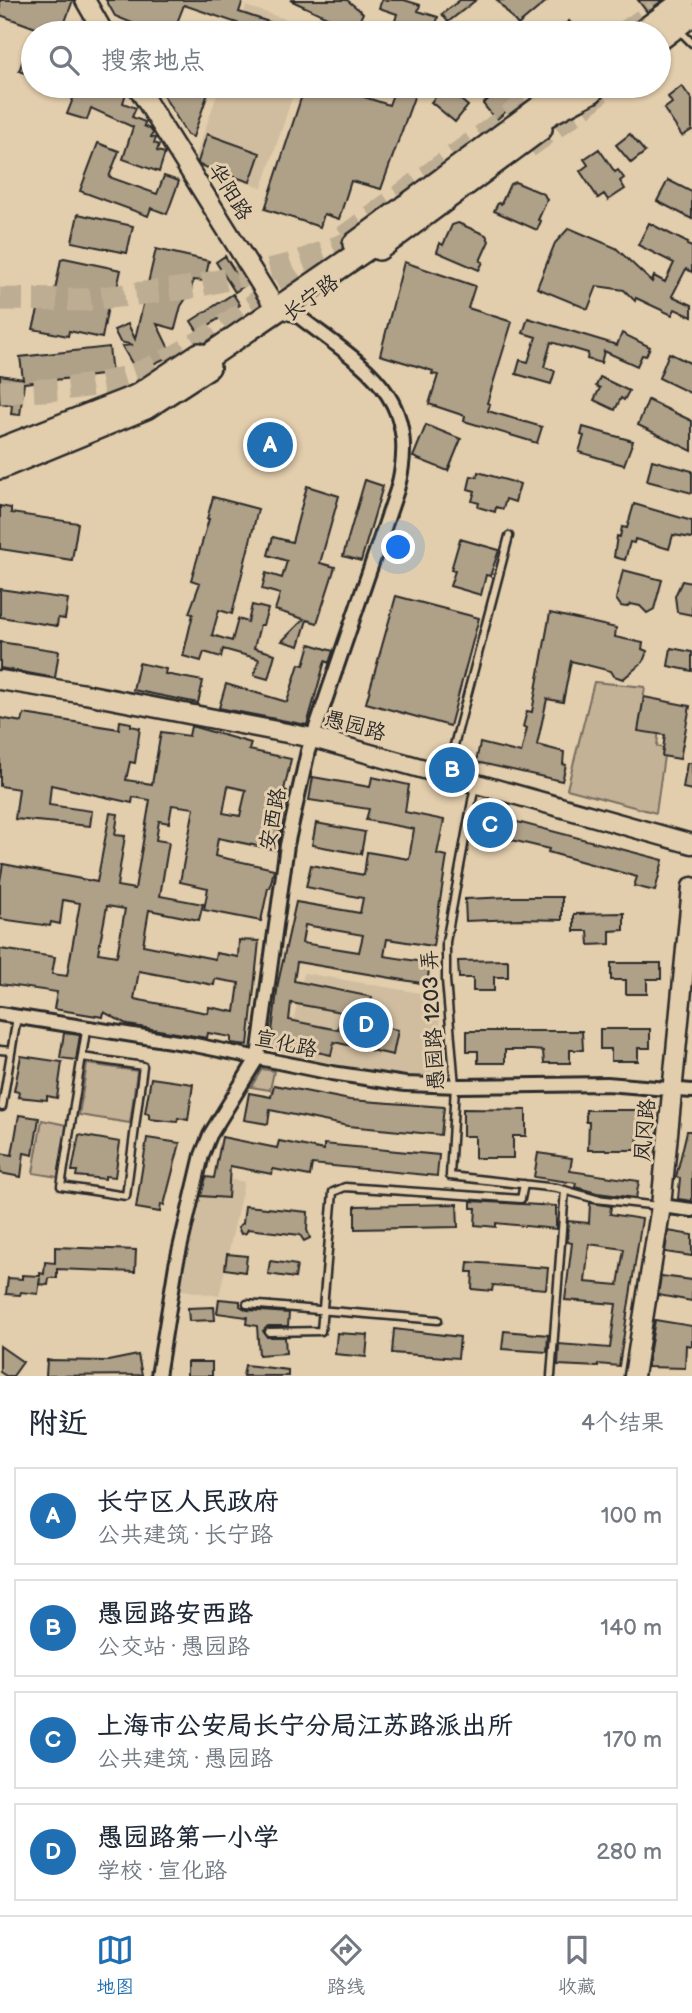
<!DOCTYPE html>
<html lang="zh">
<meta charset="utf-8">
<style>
:root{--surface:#fff;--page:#f2f2f3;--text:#1f2937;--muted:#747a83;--line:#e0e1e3;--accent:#1f6fb2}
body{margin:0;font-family:"Balsamiq Sans","LXGW WenKai TC",sans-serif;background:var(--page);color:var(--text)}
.you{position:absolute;left:399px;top:548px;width:24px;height:24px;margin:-18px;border:5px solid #fff;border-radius:50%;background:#1a73e8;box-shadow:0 0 0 10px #1a73e833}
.badge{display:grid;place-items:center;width:46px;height:46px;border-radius:50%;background:var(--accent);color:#fff;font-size:23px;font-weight:700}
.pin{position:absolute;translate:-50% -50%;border:4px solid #fff;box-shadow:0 2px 7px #0006}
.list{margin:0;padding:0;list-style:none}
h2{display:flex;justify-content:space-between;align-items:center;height:91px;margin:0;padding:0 28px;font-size:30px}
h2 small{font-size:23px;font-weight:400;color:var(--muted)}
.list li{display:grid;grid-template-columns:46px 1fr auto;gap:21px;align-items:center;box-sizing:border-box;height:98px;margin:0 14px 14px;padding:0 14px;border:2px solid var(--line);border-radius:0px}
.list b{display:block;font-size:26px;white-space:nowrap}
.list p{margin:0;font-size:23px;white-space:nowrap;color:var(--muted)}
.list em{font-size:23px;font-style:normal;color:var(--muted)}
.icon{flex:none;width:38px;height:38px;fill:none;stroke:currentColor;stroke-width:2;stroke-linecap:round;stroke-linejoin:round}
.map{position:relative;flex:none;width:692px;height:1376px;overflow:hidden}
.search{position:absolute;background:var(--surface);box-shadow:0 2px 5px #0004;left:21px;right:21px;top:21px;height:77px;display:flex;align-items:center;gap:18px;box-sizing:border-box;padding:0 24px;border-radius:38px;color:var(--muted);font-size:26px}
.sheet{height:539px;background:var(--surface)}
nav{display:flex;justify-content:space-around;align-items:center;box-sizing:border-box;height:98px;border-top:2px solid var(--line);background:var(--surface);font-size:19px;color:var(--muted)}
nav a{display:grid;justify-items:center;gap:4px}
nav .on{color:var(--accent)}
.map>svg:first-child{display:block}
.built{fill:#d0bd9f}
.green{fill:#c4b297;stroke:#786e61;stroke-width:2}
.building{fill:#afa088;stroke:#2b2b2b;stroke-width:2;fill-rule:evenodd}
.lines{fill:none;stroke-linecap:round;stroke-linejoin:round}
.highway-tunnel{stroke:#bdad92;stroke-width:23;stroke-dasharray:23 11;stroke-linecap:butt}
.lane-casing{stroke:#2b2b2b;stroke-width:11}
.street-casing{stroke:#2b2b2b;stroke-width:18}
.secondary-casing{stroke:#2b2b2b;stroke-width:23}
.primary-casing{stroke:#2b2b2b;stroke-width:26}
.highway-casing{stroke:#2b2b2b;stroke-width:28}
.lane{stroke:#e2cdac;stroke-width:6}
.street{stroke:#e2cdac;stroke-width:12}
.secondary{stroke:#e2cdac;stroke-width:18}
.primary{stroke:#e2cdac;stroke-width:21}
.highway{stroke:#e2cdac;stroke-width:23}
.labels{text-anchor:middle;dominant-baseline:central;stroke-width:6;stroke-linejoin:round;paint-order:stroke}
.street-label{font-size:21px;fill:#2b2b2b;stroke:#e2cdac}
</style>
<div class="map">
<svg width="692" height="1376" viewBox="0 0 692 1376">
<rect width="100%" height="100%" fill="#e2cdac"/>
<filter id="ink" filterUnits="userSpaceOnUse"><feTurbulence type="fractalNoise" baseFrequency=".0143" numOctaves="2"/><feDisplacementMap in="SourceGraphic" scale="14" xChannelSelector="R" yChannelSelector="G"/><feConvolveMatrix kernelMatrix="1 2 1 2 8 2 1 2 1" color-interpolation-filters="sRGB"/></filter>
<g filter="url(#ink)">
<path class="built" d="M246,6L315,29L314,33H237Z
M220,86H296L262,188L193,165Z
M304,973L437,996L446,1077H405L286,1054Z
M201,1174L244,1182L219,1296L177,1289Z"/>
<path class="green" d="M594,682L645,687L640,722L659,728L657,746L665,749L656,813L567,789Z
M87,1064L137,1071L130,1123L79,1115Z
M262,1069L274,1071L270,1090L251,1087Z
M42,1120L67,1125L58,1177L33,1173Z"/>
<path class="building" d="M0,0H73L65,22L89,30L91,33H49L25,24L0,15Z
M106,0H243L239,12L275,24L272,33H243L246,26L184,5L173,33H133L137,25L115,16Z
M290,0H347L363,13L355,30Z
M382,0H404L420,5L418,11L438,17L434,33H422L408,29L410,25L395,21L397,14L379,8Z
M460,0H476L448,22L442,14Z
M497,0H548L518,25Z
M638,0H663L647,12Z
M569,21L579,33H554Z
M31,38H33V76L19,71Z
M78,86H99L117,92L118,87L127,90L123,103L136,108L132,117L145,122L144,126L150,129L153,133L151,137L156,138L154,143L159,145L157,151L165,153L159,172L123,159L133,127L91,108L87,120L67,114Z
M158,86H188L208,93L193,137L187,135Z
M314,86H330L389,105L396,86H418L381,189L351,181L339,219L324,214L320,227L265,209L304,89L313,91Z
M444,86L468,106L455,122L431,102Z
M504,86H536L496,120L483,104Z
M682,86L692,100V130L682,136L664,109L672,103L668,97Z
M207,134L260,153L250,182L199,165L198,162Z
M630,134L645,152L631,163L616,145Z
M98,143L119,151L109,177L157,194L164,176L179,181L167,214L151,208L148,216L80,191Z
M599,149L615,172L618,170L624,178L620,181L625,189L608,200L604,194L598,198L580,171L588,165L584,159Z
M668,180L692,192V219L657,201Z
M515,182L544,194L547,200L538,220L541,221L537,230L494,211L498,203L501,204L510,184Z
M78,214L133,226L127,253L72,242Z
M458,223L486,235L489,241L480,261L483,262L479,270L437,252L440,243L443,245L452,225Z
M649,223L688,243L687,245L692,247V272L686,269L672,296L692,305V317L675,309L672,315L636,298L635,301L624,290L597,286L588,309L537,288L555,243L569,228L616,248L652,282L654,276L665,282L674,263L638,245Z
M156,249L209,261L205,281L193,280L191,291L181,306L175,329L157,324L172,355L137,372L122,346L133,345L120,342L114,330L128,324L135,339Z
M225,256L244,286L235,292L216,262Z
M64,258L121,270L115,297L110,296L102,338L69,331L68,336L33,329L41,299L53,301L61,259Z
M404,262L475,286L468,308L512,322L487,403L490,404L488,411L542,427L537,443L464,421L465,416L429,404L438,375L432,374L433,371L380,355Z
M233,294L240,305L198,332L191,321Z
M528,318L617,345L622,333L650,347L646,356L642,355L637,366L604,351L601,363L587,359L588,353L551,342L544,367L555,371L551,384L516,374L520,360L528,362L536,337L523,333Z
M109,347L112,374L24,383L20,415L11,414L12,405L0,403V375L23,379L20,357Z
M669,353L692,364V394L659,378Z
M600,377L629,391L624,400L621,398L615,410L594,400L600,388L596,386Z
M648,400L692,421V451L638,425Z
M426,425L461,439L448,471L413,457Z
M583,427L633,441L624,465L579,452L584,436L581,435Z
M652,460L692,471V493L647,481Z
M478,472L520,484L515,502L506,499L503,509L496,507L495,512L478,507L479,503L472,501L475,491L468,489L471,476L477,477Z
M365,480L383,486L361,561L343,556Z
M307,486L339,496L320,563L335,567L317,623L307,620L299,646L282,641L304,619L275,610L280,594L262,589L266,573L282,578L287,561L268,555L273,537L292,542Z
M213,497L258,509L232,614L219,610L212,635L232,641L238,619L248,622L252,605L268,609L263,625H260L254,648L275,654L268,679L254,675L259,659L223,649L221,657L204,652L201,661L183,656L193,614L189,613L200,583L191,580L209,519H207Z
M634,504L692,521V538L673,535L669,549L635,539L634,543L630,542L625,560L614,557L617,536L620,537L622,527L627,528Z
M0,506L11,508V513L78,523L72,560L0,549Z
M460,539L499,550L490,576L486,575L481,595L450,586L455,571L451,570Z
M623,570L662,580L654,609L647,613L640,606L631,604L626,607L621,606L616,599Z
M682,581L692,583V615L677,612L675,596Z
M0,589L68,599L65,619L58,618L57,626L0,617Z
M396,596L479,618L450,726L366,703Z
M550,613L616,628L615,637L643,643L642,649L647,651L643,662L623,679L614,676L611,671L571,661L563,702L547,699L537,745L564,752L563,764L566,765L562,781L476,762L480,743L521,753L527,728L523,727L527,711L532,712Z
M0,642L59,651L55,678L0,668Z
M310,644L333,651L329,663L325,661L307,725L219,708L226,684L287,702L299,664L304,665Z
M671,648L692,652V671L668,666Z
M139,663L166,669L165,674L203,681L198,703L133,690Z
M644,697L690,706L680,759L662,756L665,735L638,731Z
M24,714L119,729L120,721L131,723V726L140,728L135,763L130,762L126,780L152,784L161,732L189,736L191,726L251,743L249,750L291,759L284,790L287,791L277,850L218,838L215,856L274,869L270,888H268L261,921L204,910L208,888L180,882L194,808L172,805L169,823L159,821L156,840L169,842L160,896L203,904L199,920L149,910L143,945L215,959L216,953L238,957L239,940L259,941L248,1045L231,1043V1037L208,1033L207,1038L128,1025L104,1012L103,1017L54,1009L57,992L0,984V949L55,957L52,974L67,976L80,903L63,900L60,924L51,922L50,926L0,919V881L3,864L97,882L110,813L118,814L115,835L125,836L117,886L135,889L150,800L133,797L132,803L51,785L49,805L92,811L90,826L15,819L19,789L0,786V718L22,722ZM228,786L246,790L240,816L223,813ZM107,906L125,909L117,956L98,953ZM139,971L214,985L215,979L239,983L235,1012L209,1007L208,1013L134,999Z
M687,763H692V790L683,788Z
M313,777L370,787L372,777L409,785L405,812L444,820L437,854L447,856L433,946L387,939L384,956L430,963L427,984L297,962L294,981L372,997L367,1024L398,1030L393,1055L334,1042L331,1055L285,1045V1050L270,1048L278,983L296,902L360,913L363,898L306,887L311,865L364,875L367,852L409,859L414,829L366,820L369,809L309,800ZM305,925L363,935L359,952L302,943ZM291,1003L341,1012L338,1030L289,1020Z
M483,813L663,860L655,891L634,886L637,877L548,852L549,849L478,832Z
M316,823L365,832L361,854L312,845Z
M510,897H562V920L521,919L466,921L465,899Z
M624,913V930L610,931V944L589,945L588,931H574V914Z
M508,960V977H494V991H473V978H459L458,961Z
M611,963H661V979H647V994H626V980H611Z
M600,1029H650V1048H638V1061H611V1049H600Z
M467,1031H582L583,1050H570V1063H544L543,1051L532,1050H505V1063H478V1051H467Z
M64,1033L80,1035L76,1060L60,1058Z
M21,1056L62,1062L57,1098L47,1096V1100L18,1097L19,1092L14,1091Z
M151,1078L193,1084L188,1120L178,1118L177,1122L149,1119V1114L145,1113Z
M274,1085L350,1100L444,1107L441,1135L348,1126L270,1110L268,1124L244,1120L249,1093L271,1097Z
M463,1109L526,1110V1136H513V1158H475V1136H463Z
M586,1110H639L637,1150H588L589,1122H586Z
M19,1115L39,1118L33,1155L24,1153L21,1177L0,1173V1153L12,1155Z
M687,1131H692V1201L678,1199L680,1178L676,1177Z
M79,1135L120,1142L115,1177L105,1176V1179L76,1176L77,1171H72Z
M222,1137L277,1148L279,1141L324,1150V1144L439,1155L437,1176L312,1164L310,1176L273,1169L272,1174L230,1166L228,1198L201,1196L206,1177L214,1178Z
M147,1138L180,1143L164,1205L161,1204L160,1212L136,1208Z
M538,1153L572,1158L570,1171L639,1181L636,1198L597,1193L575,1187L576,1183L534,1177Z
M471,1201L556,1206V1229L496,1223V1227L475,1225L476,1208H471Z
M590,1203L611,1206L610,1214L642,1219L619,1366L598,1364V1367L558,1365L559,1344L610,1348L616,1304L565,1300L572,1243L567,1242L568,1221L589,1223ZM589,1244L624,1249L618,1285L585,1282Z
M457,1204L458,1227L355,1229V1206Z
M245,1206L308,1212L307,1230L310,1238L304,1241L300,1235L248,1229L246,1233L241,1234L238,1227L243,1223Z
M668,1231L692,1235V1256L665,1252Z
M55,1247L136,1250L135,1272L57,1269V1278H49L48,1285L39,1284L40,1278L38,1294L21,1292L20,1295L6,1294L8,1278L22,1279V1275L40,1276V1273L44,1274L45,1262L55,1263Z
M227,1254L247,1256L245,1272L225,1269Z
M270,1261L297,1265L295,1278L268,1274Z
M468,1262L548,1268L546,1289L493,1285L492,1291L472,1289L473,1272H467Z
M661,1276L692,1280V1301L658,1295Z
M219,1299L240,1301V1306L247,1310L289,1313L288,1326H268L263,1331L267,1337H285L286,1353L259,1355L257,1326L246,1324L247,1317L217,1313Z
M214,1307L215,1320L189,1321L188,1308Z
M655,1320L692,1326V1346L686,1345L685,1368L647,1367Z
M394,1329L460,1337L458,1358L392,1353Z
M504,1331L548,1335L547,1352L502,1349Z
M337,1333L368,1335L366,1357L335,1354Z
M0,1346L23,1362L13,1376H6L0,1372Z
M138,1355L142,1375L46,1376L47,1360L108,1361Z
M187,1362H212V1376H187Z
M245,1365L288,1370V1376H243Z"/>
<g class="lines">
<path class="highway-tunnel" d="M624,33L656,11
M528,147L583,107L607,86
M344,237L550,86
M0,299L84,300L187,288L290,265L373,234
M0,392C40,390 84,390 123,378C192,357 248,308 306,266"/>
<defs>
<path id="lane" d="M680,31L692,43
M447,772L509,536
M475,785L446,942V980L455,1086L450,1176L557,1188L596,1199L659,1206
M0,1050L11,1051
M82,1057L143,1066L126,1196L61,1186L86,1031L87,1027
M2,1107L17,1017
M247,1304L438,1320
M269,1332L321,1331L333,1192L345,1187L521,1199L524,1184
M551,1376L565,1190"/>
<path id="street" d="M0,1014L190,1044L332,1073L405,1084L459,1086L607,1084L692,1091
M661,1206L692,1210
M158,1376L176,1265L202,1155L210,1135L258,1057L287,845L308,751L397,490C424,393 359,364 293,312"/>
<path id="secondary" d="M85,0L104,33
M137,86L273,304L291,311
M0,680L85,694L313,738L692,844
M634,1376L661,1206L692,887"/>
<path id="primary" d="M640,33L685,0
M659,40L692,15
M354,244L568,86
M379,249L541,129
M0,449L136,396L199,354
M0,468L146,408L209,367"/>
<path id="highway" d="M511,137L553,111L591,91
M187,371L386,235L405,207"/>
</defs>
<use href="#lane" class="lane-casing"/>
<use href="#street" class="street-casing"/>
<use href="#secondary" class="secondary-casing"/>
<use href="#primary" class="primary-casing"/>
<use href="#highway" class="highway-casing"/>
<use href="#lane" class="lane"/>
<use href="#street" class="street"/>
<use href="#secondary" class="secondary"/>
<use href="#primary" class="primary"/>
<use href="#highway" class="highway"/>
</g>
</g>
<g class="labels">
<g class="street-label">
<text transform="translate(230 192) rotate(58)">华阳路</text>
<text transform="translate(311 298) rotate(-36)">长宁路</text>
<text transform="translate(355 726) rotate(15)">愚园路</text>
<text transform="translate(273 819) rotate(-79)">安西路</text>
<text transform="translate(433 1020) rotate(-93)">愚园路 1203 弄</text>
<text transform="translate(286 1044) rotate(12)">宣化路</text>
<text transform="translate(645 1130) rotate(-85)">凤冈路</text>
</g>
</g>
</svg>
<div class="you"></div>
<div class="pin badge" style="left:270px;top:445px">A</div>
<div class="pin badge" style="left:452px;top:770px">B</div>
<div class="pin badge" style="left:490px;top:825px">C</div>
<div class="pin badge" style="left:366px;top:1025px">D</div>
<div class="search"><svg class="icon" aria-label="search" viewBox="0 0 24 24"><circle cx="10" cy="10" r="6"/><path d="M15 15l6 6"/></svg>搜索地点</div>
</div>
<section class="sheet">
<h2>附近<small>4个结果</small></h2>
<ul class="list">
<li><span class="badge">A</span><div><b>长宁区人民政府</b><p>公共建筑 · 长宁路</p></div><em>100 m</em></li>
<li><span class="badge">B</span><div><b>愚园路安西路</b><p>公交站 · 愚园路</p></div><em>140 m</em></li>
<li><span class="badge">C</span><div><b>上海市公安局长宁分局江苏路派出所</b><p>公共建筑 · 愚园路</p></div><em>170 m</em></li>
<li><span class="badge">D</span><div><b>愚园路第一小学</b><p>学校 · 宣化路</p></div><em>280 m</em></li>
</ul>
</section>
<nav>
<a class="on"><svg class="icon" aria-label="map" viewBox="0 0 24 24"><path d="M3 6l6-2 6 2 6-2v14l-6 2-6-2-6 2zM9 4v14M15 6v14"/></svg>地图</a>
<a><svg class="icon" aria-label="directions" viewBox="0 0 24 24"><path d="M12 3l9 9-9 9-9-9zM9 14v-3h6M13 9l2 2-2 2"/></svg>路线</a>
<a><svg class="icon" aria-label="saved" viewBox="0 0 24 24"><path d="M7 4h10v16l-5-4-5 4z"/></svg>收藏</a>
</nav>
